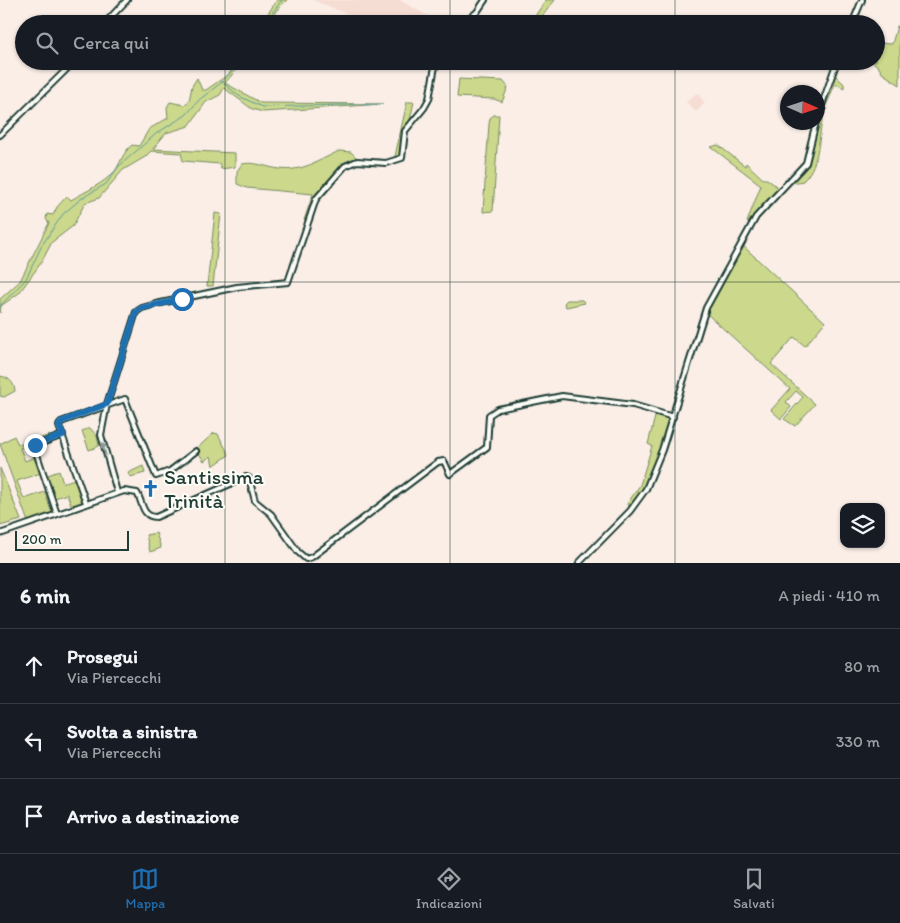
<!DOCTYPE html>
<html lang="it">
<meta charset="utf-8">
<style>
:root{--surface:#171b24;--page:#20242c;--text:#f1f3f6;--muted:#9ea1a6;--line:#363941;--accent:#1f6fb2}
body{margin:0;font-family:Itim,sans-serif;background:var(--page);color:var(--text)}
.controls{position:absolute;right:15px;bottom:15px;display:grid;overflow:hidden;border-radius:10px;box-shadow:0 1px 4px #0004}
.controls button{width:45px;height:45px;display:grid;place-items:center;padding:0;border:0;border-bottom:1px solid var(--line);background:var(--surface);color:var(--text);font:25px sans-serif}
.compass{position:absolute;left:780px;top:85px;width:45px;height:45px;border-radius:50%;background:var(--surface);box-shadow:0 1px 4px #0004;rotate:93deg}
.scale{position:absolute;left:15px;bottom:12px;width:114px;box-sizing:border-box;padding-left:5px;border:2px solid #1f3d34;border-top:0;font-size:14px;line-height:18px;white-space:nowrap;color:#1f3d34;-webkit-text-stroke:4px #fdfcf7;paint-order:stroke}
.stop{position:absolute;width:15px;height:15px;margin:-11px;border:4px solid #1f6fb2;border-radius:50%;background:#fff}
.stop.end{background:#1f6fb2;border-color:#fff;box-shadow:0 1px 5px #0008}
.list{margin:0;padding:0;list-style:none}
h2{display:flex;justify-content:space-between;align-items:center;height:65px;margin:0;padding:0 20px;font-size:21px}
h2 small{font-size:16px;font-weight:400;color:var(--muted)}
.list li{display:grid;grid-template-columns:32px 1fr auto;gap:15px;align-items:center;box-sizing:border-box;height:75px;padding:0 20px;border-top:1px solid var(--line)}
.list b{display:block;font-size:19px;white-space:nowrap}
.list p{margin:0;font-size:16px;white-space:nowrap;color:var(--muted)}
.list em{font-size:16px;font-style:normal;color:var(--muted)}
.icon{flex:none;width:28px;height:28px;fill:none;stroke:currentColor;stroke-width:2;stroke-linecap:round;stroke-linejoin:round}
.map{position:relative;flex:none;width:900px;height:563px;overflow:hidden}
.search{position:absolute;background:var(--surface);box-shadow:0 1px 4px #0004;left:15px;right:15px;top:15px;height:55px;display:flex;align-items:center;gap:12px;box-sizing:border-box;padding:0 18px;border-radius:28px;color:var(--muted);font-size:19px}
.sheet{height:290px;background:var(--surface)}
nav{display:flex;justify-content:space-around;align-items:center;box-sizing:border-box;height:70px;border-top:1px solid var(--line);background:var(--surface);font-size:14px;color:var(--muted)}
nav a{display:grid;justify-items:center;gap:2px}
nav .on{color:var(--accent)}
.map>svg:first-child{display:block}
.built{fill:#f6ddd4}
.green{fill:#ccd88c;stroke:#768a60}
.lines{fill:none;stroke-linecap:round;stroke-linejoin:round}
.stream{stroke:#5f9c9e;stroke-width:1}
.street-casing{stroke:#1f3d34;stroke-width:8}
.street{stroke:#fdfcf7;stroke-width:4}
.oneway{fill:#8e9c96}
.route{stroke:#1f6fb2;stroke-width:6}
.grid{fill:none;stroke:#1f3d34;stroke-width:1;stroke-opacity:0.55}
.labels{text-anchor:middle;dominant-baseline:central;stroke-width:4;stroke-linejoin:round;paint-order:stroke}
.poi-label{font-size:21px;fill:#1f3d34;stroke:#fdfcf7;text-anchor:start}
</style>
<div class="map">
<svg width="900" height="563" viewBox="0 0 900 563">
<rect width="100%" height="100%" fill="#faeee7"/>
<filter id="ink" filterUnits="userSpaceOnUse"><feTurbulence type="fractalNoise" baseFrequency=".02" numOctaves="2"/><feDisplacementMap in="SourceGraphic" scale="10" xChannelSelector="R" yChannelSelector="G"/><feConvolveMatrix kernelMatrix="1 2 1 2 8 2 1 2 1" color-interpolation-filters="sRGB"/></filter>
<g filter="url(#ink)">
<path class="built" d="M312,0H400L442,24H372Z
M697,93L705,103L696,112L686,102Z"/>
<path class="green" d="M277,0H287L276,11L268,24H261Z
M546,0H555L536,24H524L535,16Z
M897,26H900V85L882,73L878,66L871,61H876V43L892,44Z
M239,61H244L225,83L261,103L383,104L263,112L252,109L224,88L220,95L206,102L189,126L166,133L153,149L235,153V167L221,169L220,164L183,161L181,153L151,151L145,157L123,170L99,198L85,203L73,226L52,242L41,263L19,293L1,306L0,313V299L20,281L49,223L46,219L47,214L53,215L57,207L67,196L71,200C86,191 103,184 115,171C120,164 123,152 132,145L139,146L149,129L168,118L167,107L170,102L184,105L189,101L192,86L197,78L202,90H206L229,74Z
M834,74L844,84V88L835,84L826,106L823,103Z
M459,79L503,81L508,87L502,102L494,99L457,97Z
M407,102H414L409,124L404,131L402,158L394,161Z
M822,105L828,109L825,110C817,133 822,163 803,181L792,183L809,162Z
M494,115H499L493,211L483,212L489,124L490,118Z
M718,145L745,166L746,163L763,179H767L781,190L750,224L747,222L761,185L711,147Z
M339,151L351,152L359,160C334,165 315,200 307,221L304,220L313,194L247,188L237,184V171L242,164C255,161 268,168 280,169C302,172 320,160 339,151Z
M215,213L221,214L213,286H207Z
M741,244L825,322L805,346L794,337L771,364L815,404L795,426L784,419L803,397L796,391L786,402L791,407L781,419L771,410L790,389L706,313Z
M567,300H582L585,303L566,307L564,303Z
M0,376C8,377 14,382 15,391L4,397L0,396Z
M656,413L671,417L646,486L629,508L627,504L640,485L652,446L648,444Z
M90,428L97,436L99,446L89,450L82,431Z
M214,433L218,434L229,455L213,466L211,456L204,461L196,449Z
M49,435L50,438L20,448L25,461L35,457L41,473L17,481L24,499L45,492L51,511H54L55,514L28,522L0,444L14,436L18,444H26Z
M143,466L145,473L130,477L128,473Z
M0,468L21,520L0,526Z
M59,471L63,483L77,478L85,502L72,507L67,494L55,498L48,475Z
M156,533L161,548L150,552L146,535Z"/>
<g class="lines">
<path class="stream" d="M264,24L282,0
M222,82L239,96L262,107L381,104
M0,306L26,279L42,245L63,214L82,198L106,184L119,166L157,133L186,115L199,100L222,82L241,61"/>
<defs>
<path id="street" d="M104,24L127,0
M462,24L477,12L485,0
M852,24L862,0
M818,116L837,61
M0,135L75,61
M117,492L101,435L107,404L136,312L142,308L156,304L237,287L288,282L316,199L345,166L357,161L386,163L402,158L405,131L424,108L429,99L436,61
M86,503L59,426L61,422L125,399L156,476L170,471L196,451
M57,514L34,446L63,435
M0,534L124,491L137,493C143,503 142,517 156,517L246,477L249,478L255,501L271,514L298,552L306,559L312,557L438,462L444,461L450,474L487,447L489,415L498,409L562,396L633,405L673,417
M579,563L630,511L646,489L662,450L706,308L756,217L806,163L816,122"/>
</defs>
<use href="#street" class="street-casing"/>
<use href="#street" class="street"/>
</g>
<defs><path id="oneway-solid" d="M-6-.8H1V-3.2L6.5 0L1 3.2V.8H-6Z" transform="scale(1.25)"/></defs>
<use class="oneway" href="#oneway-solid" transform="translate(104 449) rotate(-105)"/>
</g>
<g class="lines" filter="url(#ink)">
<path class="route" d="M35,445L63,435L59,426L61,422L107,404L136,312L142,308L182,299"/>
</g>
<path class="grid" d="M225,0V24M450,0V24M675,0V24M225,61V563M450,61V563M675,61V563M0,282H900"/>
<defs>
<symbol id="church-bare" viewBox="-9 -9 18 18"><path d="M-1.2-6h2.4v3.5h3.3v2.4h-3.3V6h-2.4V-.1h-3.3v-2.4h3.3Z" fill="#1f6fb2" stroke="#fdfcf7" stroke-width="2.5" paint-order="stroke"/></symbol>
</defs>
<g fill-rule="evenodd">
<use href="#church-bare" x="138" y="476" width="25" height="25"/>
</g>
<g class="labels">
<g class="poi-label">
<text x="164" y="476">Santissima<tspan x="164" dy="24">Trinità</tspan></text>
</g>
</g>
</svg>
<div class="controls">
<button><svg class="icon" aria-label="layers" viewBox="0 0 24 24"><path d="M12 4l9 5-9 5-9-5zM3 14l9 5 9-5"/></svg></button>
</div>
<svg class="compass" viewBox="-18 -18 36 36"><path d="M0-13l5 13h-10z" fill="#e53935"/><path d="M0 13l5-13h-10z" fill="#9ea1a6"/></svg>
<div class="scale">200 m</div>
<div class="stop" style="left:182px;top:299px"></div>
<div class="stop end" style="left:35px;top:445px"></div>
<div class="search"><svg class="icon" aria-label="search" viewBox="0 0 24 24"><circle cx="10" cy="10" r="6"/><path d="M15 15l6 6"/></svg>Cerca qui</div>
</div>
<section class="sheet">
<h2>6 min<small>A piedi · 410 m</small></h2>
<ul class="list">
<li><svg class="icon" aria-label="ahead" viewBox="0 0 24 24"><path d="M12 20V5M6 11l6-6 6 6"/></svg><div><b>Prosegui</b><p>Via Piercecchi</p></div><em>80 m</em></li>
<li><svg class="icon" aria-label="left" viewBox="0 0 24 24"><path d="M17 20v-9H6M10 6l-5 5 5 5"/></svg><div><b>Svolta a sinistra</b><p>Via Piercecchi</p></div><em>330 m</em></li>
<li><svg class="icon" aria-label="arrive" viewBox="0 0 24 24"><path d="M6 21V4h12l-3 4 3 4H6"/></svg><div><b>Arrivo a destinazione</b></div></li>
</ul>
</section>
<nav>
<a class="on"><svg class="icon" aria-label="map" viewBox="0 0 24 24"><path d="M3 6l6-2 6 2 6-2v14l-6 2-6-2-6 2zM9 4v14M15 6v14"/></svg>Mappa</a>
<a><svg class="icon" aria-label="directions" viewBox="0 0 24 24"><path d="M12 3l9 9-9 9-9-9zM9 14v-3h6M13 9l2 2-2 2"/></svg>Indicazioni</a>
<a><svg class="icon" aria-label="saved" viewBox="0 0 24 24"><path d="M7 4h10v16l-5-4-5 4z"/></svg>Salvati</a>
</nav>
